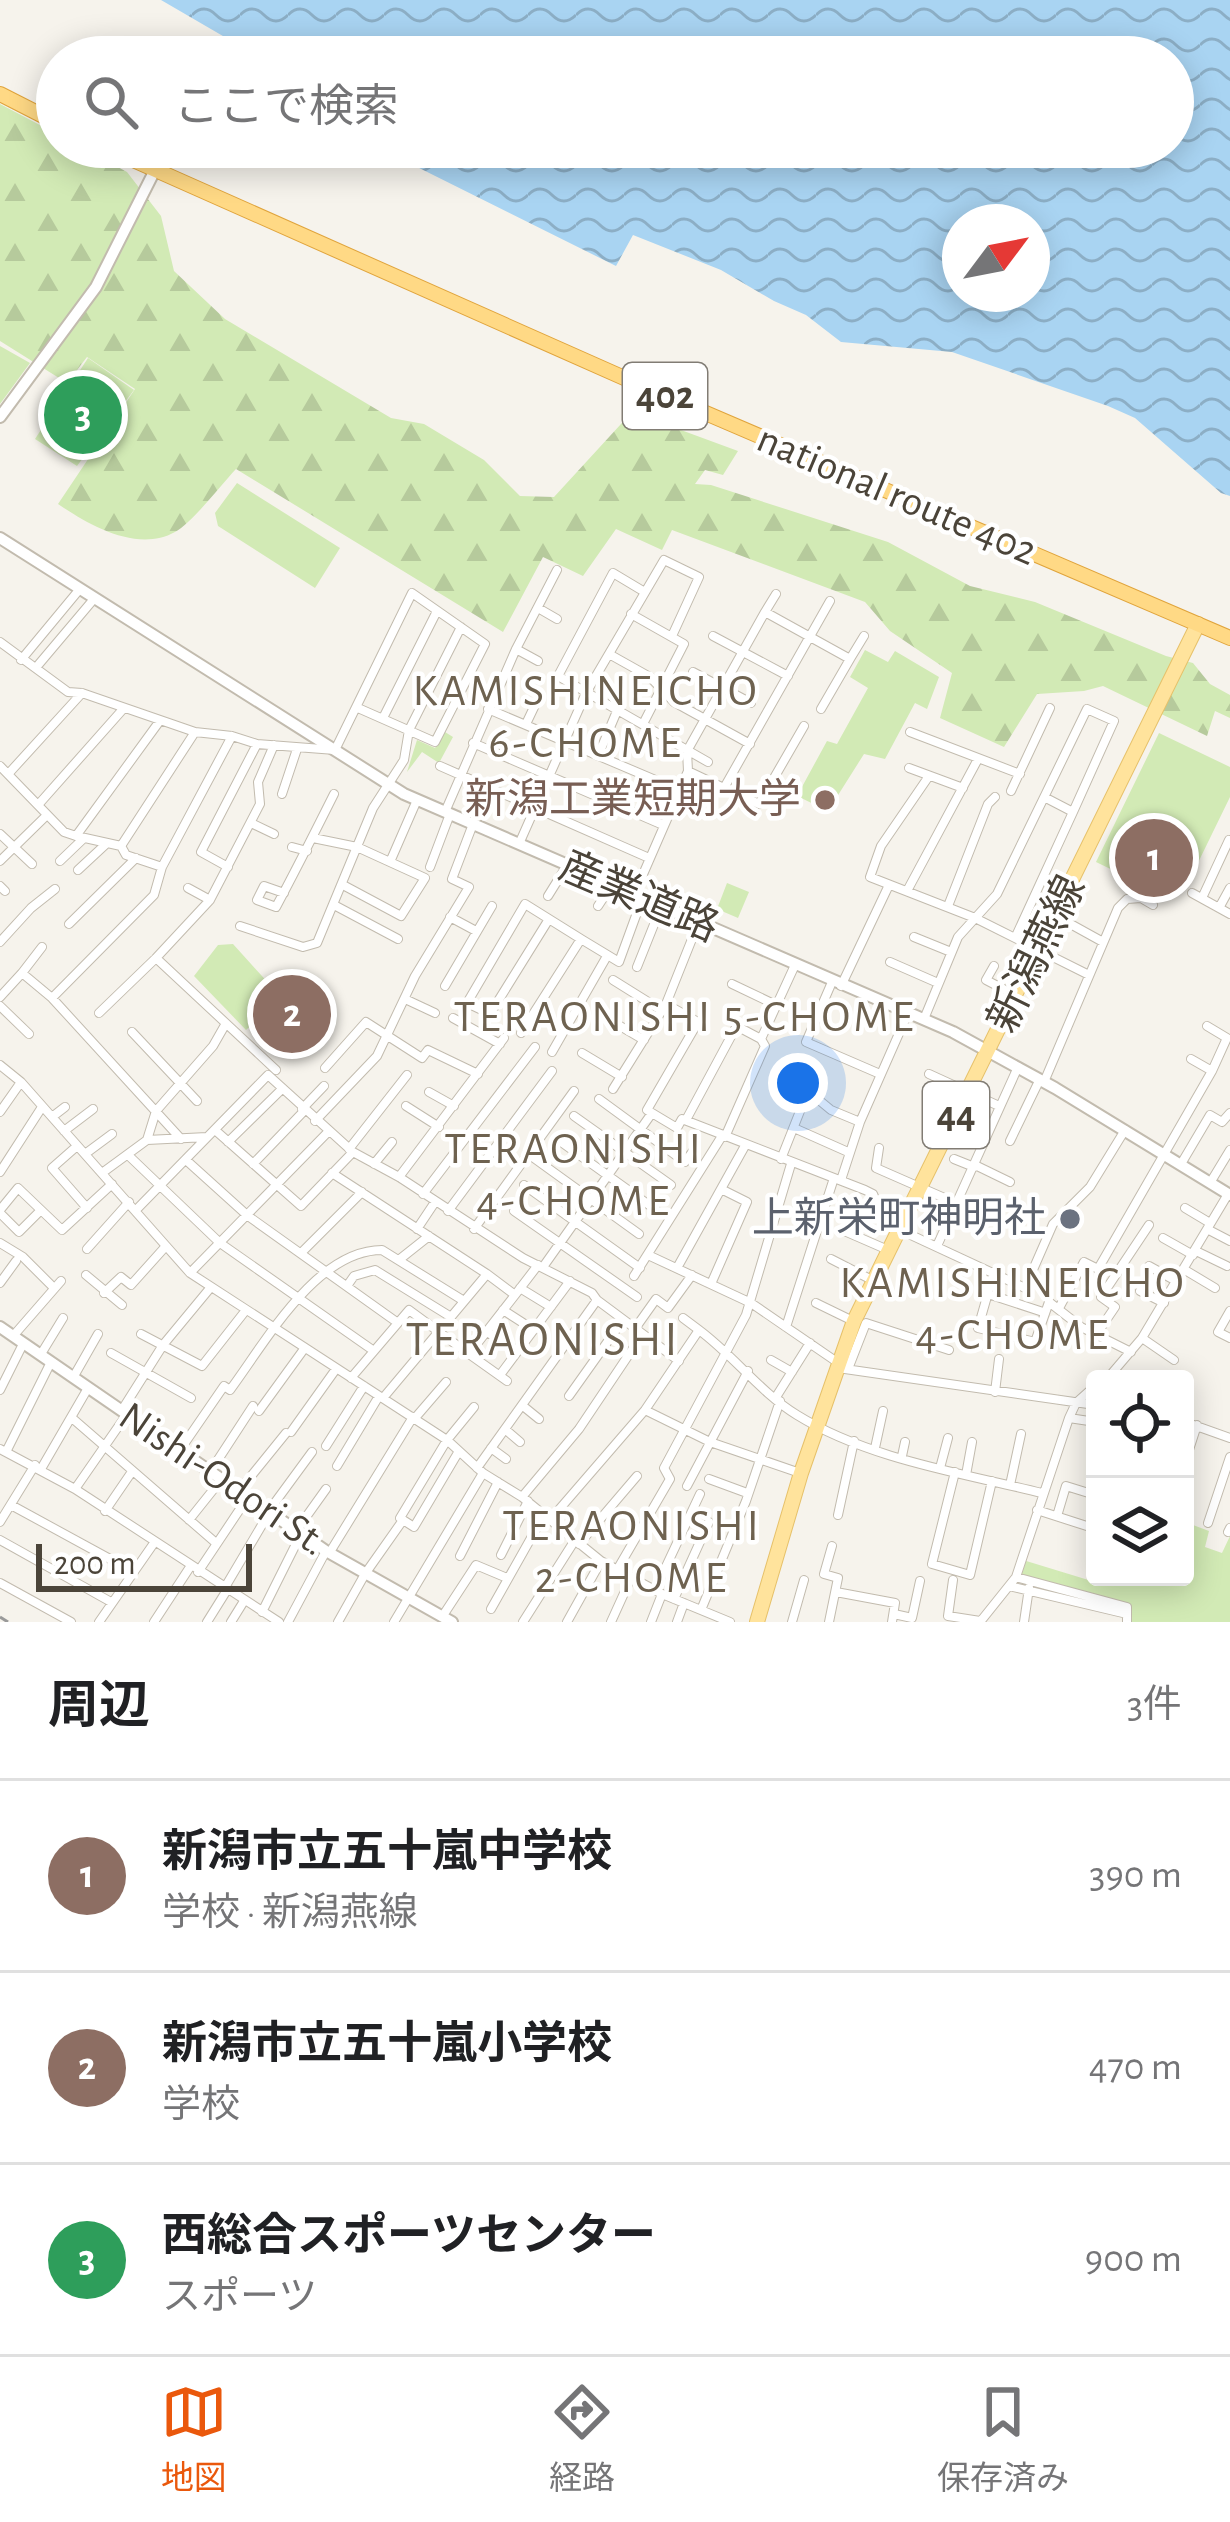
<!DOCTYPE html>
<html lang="ja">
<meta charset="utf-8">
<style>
:root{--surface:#fff;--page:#f6f6f6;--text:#202124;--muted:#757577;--line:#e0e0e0;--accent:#ea580c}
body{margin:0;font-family:"Alegreya Sans","Noto Sans JP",sans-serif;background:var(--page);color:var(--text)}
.controls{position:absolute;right:36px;bottom:36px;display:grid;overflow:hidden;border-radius:12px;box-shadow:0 6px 30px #0003}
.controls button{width:108px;height:108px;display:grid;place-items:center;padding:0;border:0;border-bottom:3px solid var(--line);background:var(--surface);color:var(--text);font:60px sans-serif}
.compass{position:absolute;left:942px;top:204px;width:108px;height:108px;border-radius:50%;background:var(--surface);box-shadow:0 6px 30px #0003;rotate:58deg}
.scale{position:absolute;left:36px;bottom:30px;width:216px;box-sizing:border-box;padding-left:12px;border:6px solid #4b4439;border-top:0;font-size:33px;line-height:42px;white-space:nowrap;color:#4b4439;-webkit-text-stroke:9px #fff;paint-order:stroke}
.you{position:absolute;left:798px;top:1083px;width:42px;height:42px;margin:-30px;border:9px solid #fff;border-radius:50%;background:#1a73e8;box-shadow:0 0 0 18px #1a73e833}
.badge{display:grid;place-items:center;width:78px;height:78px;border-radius:50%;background:var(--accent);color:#fff;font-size:39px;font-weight:700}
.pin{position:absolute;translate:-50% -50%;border:6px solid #fff;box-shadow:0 3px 12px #0006}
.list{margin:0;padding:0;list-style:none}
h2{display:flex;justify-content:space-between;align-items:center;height:156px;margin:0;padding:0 48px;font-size:51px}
h2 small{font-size:39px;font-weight:400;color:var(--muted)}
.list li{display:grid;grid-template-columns:78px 1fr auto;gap:36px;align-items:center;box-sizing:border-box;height:192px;padding:0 48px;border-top:3px solid var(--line)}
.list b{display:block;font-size:45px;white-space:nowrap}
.list p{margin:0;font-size:39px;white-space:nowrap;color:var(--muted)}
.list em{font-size:39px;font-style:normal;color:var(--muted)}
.icon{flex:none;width:66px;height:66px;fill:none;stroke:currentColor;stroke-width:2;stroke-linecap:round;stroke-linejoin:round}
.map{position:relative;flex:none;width:1230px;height:1622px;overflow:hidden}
.search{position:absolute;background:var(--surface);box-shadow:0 6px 30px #0003;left:36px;right:36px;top:36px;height:132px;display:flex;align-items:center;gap:30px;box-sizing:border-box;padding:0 42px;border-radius:66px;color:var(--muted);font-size:45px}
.sheet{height:732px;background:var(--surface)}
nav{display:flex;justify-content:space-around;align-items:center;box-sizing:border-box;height:168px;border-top:3px solid var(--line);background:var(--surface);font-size:33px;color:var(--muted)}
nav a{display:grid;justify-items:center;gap:6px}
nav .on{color:var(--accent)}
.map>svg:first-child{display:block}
.forest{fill:url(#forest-firs)}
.park{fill:#d2eab5}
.water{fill:url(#water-waves);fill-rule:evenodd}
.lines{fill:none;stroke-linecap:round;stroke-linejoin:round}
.minor-casing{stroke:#c2bbae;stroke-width:10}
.tertiary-casing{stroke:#c2bbae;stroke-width:14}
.primary-casing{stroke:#e6c16a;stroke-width:16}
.trunk-casing{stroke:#e0a43c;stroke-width:16}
.minor{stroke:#fff;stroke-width:8}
.tertiary{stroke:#fff;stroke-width:10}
.primary{stroke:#ffe39c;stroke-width:14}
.trunk{stroke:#ffd985;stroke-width:14}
.rail{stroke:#9a9a9a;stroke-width:3;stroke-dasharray:15 15;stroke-linecap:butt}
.education-dot{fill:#8d6e63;stroke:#fff;stroke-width:4.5}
.worship-dot{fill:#6b7280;stroke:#fff;stroke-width:4.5}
.labels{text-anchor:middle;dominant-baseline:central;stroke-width:9;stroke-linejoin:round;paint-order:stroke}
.shield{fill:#fff;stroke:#817c74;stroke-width:3}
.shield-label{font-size:39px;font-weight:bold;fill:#4b4439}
.street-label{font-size:42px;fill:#4b4439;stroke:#fff}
.education-label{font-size:42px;fill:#785e54;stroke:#fff;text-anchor:end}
.worship-label{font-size:42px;fill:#5b616d;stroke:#fff;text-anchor:end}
.neighbourhood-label{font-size:45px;letter-spacing:3px;fill:#6e6250;stroke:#fff}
.quarter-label{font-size:48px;letter-spacing:3px;fill:#6e6250;stroke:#fff}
</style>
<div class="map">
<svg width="1230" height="1622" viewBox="0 0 1230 1622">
<defs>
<pattern id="forest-firs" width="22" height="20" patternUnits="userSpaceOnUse" patternTransform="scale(3)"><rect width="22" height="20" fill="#d2eab5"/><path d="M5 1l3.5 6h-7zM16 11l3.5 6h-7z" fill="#b6ca9c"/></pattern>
<pattern id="water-waves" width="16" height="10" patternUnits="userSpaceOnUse" patternTransform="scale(3)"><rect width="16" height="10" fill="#a9d4f2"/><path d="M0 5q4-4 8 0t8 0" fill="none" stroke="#8caec5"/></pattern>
</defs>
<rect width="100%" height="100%" fill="#f6f3ec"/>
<path class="forest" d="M0,104L57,134V147H81L127,172L161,216L174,271L225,319L391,418L424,424L484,460L520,496L554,497L632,412L738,451L723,475L705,470L695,484L711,485L888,542L970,586L1035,602L1166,656L1193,663L1210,684L1230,695V718L1215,711L1207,736L1103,686L1084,691L1037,694L1004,747L940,718L952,673L890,631L865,602L672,530L662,550L616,529L583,576L543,557L503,632L236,469C220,486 193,522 175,532C137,553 89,525 58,504L135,389L87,357L67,383L0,341Z"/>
<path class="park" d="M0,346L30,363L0,404Z
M88,358L134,390L77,466L35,439Z
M237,483L340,548L315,588L218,526L215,513Z
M865,650L888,662L895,651L939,677L927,709L915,703L885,759L864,754L828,811L797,796L827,741L837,744L868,688L850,677Z
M445,732L453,737L439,763L422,752L407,772L417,740L435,748Z
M1159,733L1230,767V797L1192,875L1169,864L1154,890L1096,862Z
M727,883L749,892L738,918L717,909Z
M233,944L281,997L246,1030L194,976L218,945Z
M1185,1522L1209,1531L1205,1547L1222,1553L1230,1536V1622H1131L1130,1604L1018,1576L1023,1560L1095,1582L1097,1577H1185Z"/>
<path class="water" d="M161,0H1230V496L1221,493L1135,418L1108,406L952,352L841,342L806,315L774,301L721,270L633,235L616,266L377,147H1173V57H259ZM960,222H1032V294H960Z"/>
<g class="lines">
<defs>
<path id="minor" d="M643,591L613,573L558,676L708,762
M538,608L557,619
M765,612L776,594
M631,614L684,644L643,724
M713,636L788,676
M0,642L68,692L82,693L195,732L232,736L257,744L335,750L412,593L485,644L435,742L358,708
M516,649L538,661
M609,654L650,677L674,702L750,744
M850,659L864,636
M21,660L79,590
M39,664L93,600
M693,672L751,703
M488,709L679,790
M383,718L437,611
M526,724L536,703
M910,732L1020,774
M473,743L663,825
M274,745L258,782L260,804L210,900L156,958L276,1070
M598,756L617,711
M0,766L64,832L76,836L159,722
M440,766L649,858
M909,768L963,788
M688,771L724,788L830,601
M10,772L82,693
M929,776L881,846L870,877L975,918L1089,975
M724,788L759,804L804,726
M1011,791L1050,708
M282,794L297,749
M38,805L124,708
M445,812L516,649L557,570
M251,823L274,834
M0,834L32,864
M76,836L121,846L195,732
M313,838L357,847L425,878L401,916L343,885
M519,844L586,693L664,560L699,577L672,636
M121,846L126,855L162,867
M292,847L307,851
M0,861L47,815
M60,861L83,839
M390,862L417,800
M228,867L201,852L257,744
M430,867L450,814
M78,870L106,844
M0,886L5,891
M188,888L210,900
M907,891L978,759
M284,893L264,886L257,900L276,907C296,870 315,832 334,794
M1192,893L1230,914
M634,895L688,771L687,751L765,612L850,659L821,709
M548,896L566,867
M1202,898L1229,840
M334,905L398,939
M598,906L611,886
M948,906L988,804L995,797
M1219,908L1230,888
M1056,916L1103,942
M450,917L476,931
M549,919L490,1014L467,1003L525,904L581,939
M69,924L136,858
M698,924L666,1004L698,1022L647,1110L677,1128L682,1119L865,1190L873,1194L885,1223L1025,1288L1053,1224L1090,1187L1125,1130
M240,926L303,947L317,943L373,808L404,760L409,730L461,627
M1016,936L1073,812
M914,937L951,952
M0,942L31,908L55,889
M890,962L938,983
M994,966L986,980L1013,994
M637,967L661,907
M22,973L42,947
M613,980L661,1010
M832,982L806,1042L880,1074
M732,984L778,1006
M445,986L492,906
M841,986L889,885
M0,997L22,973L52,998L181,1139
M52,998L154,895L162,867L232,736
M405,999L435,1013
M0,1006L29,1034
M596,1012L644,1040
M99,1013L156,958
M453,1018L500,1044
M924,1019L958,937L997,894L1087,709L1114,721L1073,812L1046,798
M744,1030L761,1039
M132,1032L197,1101
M521,1033L581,939L619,962L642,899
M552,1052L607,956
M582,1053L622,1077
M1191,1059L1212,1071
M0,1065L21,1082L190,1273L447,1440L483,1473L522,1497L601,1561L662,1594L730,1622
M325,1068L366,1022L422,1058L428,1050L478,1074
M929,1074L999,1106
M1044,1082L1118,908L1127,899L1141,898L1153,905
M613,1089L666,1004
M429,1092L454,1106
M599,1099L685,1162L693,1151
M406,1106L439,1127
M302,1109L324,1086
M0,1112L21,1082
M574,1116L671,1185
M52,1117L65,1107
M686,1120L735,1029
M315,1121L377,1056L415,976L469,887L452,879L473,824
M794,1128L848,1152
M215,1130L301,1206L353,1152
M64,1131L93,1109
M958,1136L982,1146
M725,1137L765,1046L761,1039L795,965
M557,1139L656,1210
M147,1140L207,1137
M1010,1141L1040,1079
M228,1142L282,1089
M77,1146L52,1168L87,1208
M879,1148L876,1168L981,1214
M349,1149L407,1075
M527,1153L639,1234
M85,1154L112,1134
M128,1155L220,1243L374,1351
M781,1159L808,1091L831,1110L860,1122
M954,1159L974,1167
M186,1160L248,1216L398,1323
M253,1164L304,1111
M374,1164L392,1142
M1181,1164L1210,1115L1222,1122L1230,1113
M975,1165L1010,1182
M0,1172L42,1107
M102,1173L147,1140L156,1111L213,1046L225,1025
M332,1173L487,1274
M399,1177L504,1038
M841,1180L860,1122L908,1013
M1210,1183L1230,1150
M524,1185L640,1268
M423,1194L535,1047
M1185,1208L1210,1223
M0,1210L18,1188L62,1230L112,1184
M136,1210L268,1075L353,1152L399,1177L523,1258L592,1293L597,1300L679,1361
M448,1211L552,1071
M514,1211L637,1297
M0,1213L19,1232L41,1210
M417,1229L435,1202
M474,1229L574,1091
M1207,1229L1230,1241
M842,1230L888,1250
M1163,1238L1193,1255
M0,1243L23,1257L54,1288
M937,1246L1018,1067
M87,1249L129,1202
M1196,1251L1227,1266
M301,1253L362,1192
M648,1255L751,1303L837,1362
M400,1259L429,1236
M831,1259L872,1280
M1149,1266L1178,1282
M543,1267L652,1113
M677,1268L746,1144
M1185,1270L1215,1288
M994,1272L978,1328L1035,1342L1049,1302L1081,1327L1131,1352
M190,1273L327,1133
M86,1275L122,1305
M634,1276L722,1136
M0,1283L16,1261
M711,1284L747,1202L723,1190
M347,1286L354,1276L375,1270L451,1317
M520,1288L551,1307
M1140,1291L1164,1303
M104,1293L121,1277L131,1285L166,1246
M988,1294L1043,1312
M816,1303L853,1321
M1059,1308L1084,1262L1098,1269L1212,1071L1227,1038L1207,1026
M503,1310L534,1330
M1230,1311L1218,1332L1230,1338
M683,1318L699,1330
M786,1327L834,1178
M634,1330L656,1299L668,1308L692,1275
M487,1332L518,1351
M141,1334L202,1366L246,1310
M14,1335L61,1281
M1096,1335L1115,1307L1101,1297L1149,1225
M1142,1338L1174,1360
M111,1353L191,1398
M41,1354L63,1318
M469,1354L507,1381
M771,1360L792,1372
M838,1368L1095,1405
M848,1369L866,1323L949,1350
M500,1375L570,1281
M74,1376L98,1334
M351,1378L409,1310L469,1354L515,1295
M1107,1379L1142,1338L1228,1194
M0,1390L23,1344
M995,1392L999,1359
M569,1396L623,1320
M776,1397L810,1343
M383,1398L487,1274L515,1295L538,1265
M523,1406L539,1419
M122,1410L163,1345L211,1287
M645,1410L710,1442L800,1473
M259,1411L304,1349
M72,1418L216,1543
M415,1418L446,1382
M1069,1418L1089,1421
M1185,1422L1230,1438
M506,1430L520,1442
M291,1432L336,1369
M326,1446L364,1386
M491,1448L506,1459
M875,1448L883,1411
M0,1449L75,1489L279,1622
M180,1450L224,1386L230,1390C265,1343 316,1250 382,1250L464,1301
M459,1451L414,1527L400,1518L447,1440L474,1407
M6,1452L51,1362
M902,1456L905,1442
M337,1466L379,1396
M477,1468L597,1300
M940,1468L948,1438
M41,1469L88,1388
M210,1472L253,1406
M955,1472L932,1564L970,1575L992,1481
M966,1475L972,1442
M709,1479L747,1493
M1185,1480V1462L1197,1425
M1010,1485L1021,1434
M687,1486L748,1371
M75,1489L127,1414
M239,1491L286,1433
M522,1497L579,1429L642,1335
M11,1505L132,1571
M1037,1510L1093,1528L1095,1521
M105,1511L131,1473
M268,1512L312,1452
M838,1515L854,1441
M1057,1516L1066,1486L1095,1495
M189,1520L221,1480
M550,1520L645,1410L699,1330C733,1355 761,1393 797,1415C868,1459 962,1473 1042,1493
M0,1522L35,1465
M1208,1523L1230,1457
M296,1531L326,1489
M1228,1532L1230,1528
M0,1540L111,1602
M579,1544L637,1476
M330,1552L413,1417
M501,1555L528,1501
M460,1556L498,1482
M617,1570L670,1479L664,1468L746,1315L791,1164
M198,1572L248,1497
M1016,1577L1127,1607V1622
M953,1580L948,1616L980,1621
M0,1583L71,1622
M1009,1586L1127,1614
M224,1589L269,1513
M655,1590L700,1494
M836,1592L895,1603L892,1622
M674,1599L709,1522
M491,1609L544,1515
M701,1610L746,1501L780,1401
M262,1612L301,1534
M894,1614L912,1618L920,1581
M442,1617L476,1565L507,1578
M99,1622L154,1543
M154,1622L190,1567
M207,1622L227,1590
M231,1622L244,1601
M288,1622L326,1551
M338,1622L365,1574L403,1520
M394,1622L483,1473
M523,1622L575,1540
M567,1622L601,1561
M611,1622L631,1578
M651,1622L662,1594
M677,1622L684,1603
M792,1622L804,1580
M829,1622L838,1578L824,1574L832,1546
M980,1622L1016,1577L1069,1418L1076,1403L1095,1386
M1024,1622L1029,1588"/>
<path id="tertiary" d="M0,417L96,287L154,172
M0,538L404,794L953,1032L1055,1088L1230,1195
M0,1327L326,1551L452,1622"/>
<path id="primary" d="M757,1622L801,1473L854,1321L1198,624"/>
<path id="trunk" d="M0,94L57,123
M104,147L631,381L1230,638"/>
</defs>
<use href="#minor" class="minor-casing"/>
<use href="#tertiary" class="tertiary-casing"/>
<use href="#primary" class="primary-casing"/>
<use href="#trunk" class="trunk-casing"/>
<use href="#minor" class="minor"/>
<use href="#tertiary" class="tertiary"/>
<use href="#primary" class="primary"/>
<use href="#trunk" class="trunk"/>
<path class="rail" d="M0,1617L8,1622"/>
</g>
<circle class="education-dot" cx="825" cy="800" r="12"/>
<circle class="worship-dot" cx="1070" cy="1219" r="12"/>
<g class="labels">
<g class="shield">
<rect x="623" y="363" width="84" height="66" rx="9"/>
<rect x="923" y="1082" width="66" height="66" rx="9"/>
</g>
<g class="shield-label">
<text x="665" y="396">402</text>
<text x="956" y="1115">44</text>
</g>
<g class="street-label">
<text transform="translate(897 495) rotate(23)">national route 402</text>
<text transform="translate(639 897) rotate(23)">産業道路</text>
<text transform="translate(1037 954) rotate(-64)">新潟燕線</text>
<text transform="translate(223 1479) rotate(34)">Nishi-Odori St.</text>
</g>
<g class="education-label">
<text x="801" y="800">新潟工業短期大学</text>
</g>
<g class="worship-label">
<text x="1046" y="1219">上新栄町神明社</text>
</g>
<g class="neighbourhood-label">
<text x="586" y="691">KAMISHINEICHO<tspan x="586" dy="52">6-CHOME</tspan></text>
<text x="685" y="1017">TERAONISHI 5-CHOME</text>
<text x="574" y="1149">TERAONISHI<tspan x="574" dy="52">4-CHOME</tspan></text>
<text x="1013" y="1283">KAMISHINEICHO<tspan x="1013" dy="52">4-CHOME</tspan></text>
<text x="632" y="1526">TERAONISHI<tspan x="632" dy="52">2-CHOME</tspan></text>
</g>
<g class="quarter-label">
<text x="543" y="1341">TERAONISHI</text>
</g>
</g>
</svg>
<div class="controls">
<button><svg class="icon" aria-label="locate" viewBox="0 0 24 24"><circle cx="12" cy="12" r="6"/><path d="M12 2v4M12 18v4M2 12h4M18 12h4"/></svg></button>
<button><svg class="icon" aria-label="layers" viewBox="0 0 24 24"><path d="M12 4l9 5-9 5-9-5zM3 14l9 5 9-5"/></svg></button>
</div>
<svg class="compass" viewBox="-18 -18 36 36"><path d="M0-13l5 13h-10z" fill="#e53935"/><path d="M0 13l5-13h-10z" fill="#757577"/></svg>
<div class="scale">200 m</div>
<div class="you"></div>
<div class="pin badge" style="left:1154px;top:858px;background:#8d6e63">1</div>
<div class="pin badge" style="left:292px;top:1014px;background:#8d6e63">2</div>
<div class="pin badge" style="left:83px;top:415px;background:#2e9e5b">3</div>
<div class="search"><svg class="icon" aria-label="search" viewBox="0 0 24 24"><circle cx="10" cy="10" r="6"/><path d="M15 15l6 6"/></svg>ここで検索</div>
</div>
<section class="sheet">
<h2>周辺<small>3件</small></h2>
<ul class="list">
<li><span class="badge" style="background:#8d6e63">1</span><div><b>新潟市立五十嵐中学校</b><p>学校 · 新潟燕線</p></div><em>390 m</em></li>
<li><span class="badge" style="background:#8d6e63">2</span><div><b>新潟市立五十嵐小学校</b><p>学校</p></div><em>470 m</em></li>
<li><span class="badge" style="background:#2e9e5b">3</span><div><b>西総合スポーツセンター</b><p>スポーツ</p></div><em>900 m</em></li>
</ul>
</section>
<nav>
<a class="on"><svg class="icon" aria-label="map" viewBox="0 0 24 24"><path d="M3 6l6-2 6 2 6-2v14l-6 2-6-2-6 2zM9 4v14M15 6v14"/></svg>地図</a>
<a><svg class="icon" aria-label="directions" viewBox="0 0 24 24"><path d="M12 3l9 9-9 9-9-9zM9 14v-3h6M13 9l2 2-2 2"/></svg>経路</a>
<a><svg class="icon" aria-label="saved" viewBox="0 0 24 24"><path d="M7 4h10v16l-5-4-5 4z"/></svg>保存済み</a>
</nav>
